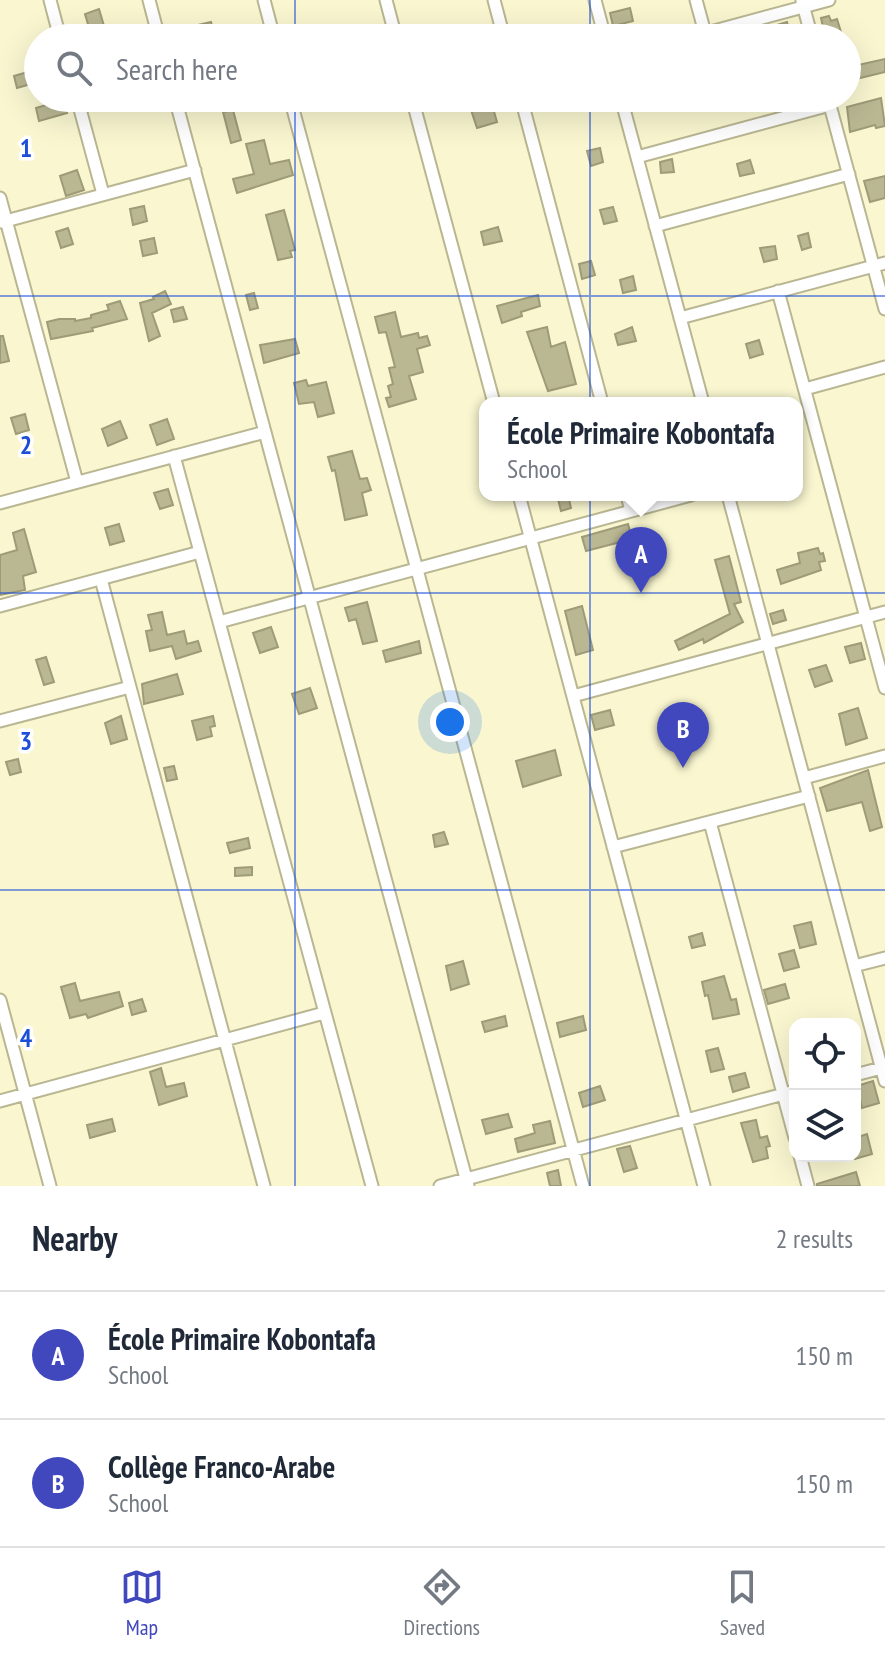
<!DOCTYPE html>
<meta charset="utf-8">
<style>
:root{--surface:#fff;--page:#f2f2f3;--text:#1f2937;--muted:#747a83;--line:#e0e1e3;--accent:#4148bd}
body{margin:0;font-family:"PT Sans Narrow",sans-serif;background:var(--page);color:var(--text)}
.controls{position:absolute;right:24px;bottom:24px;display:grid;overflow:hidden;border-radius:16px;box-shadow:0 8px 32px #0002}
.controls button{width:72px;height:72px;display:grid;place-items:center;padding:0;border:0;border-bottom:2px solid var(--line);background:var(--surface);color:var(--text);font:40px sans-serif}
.you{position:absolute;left:450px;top:722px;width:28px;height:28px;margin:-20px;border:6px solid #fff;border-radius:50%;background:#1a73e8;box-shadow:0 0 0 12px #1a73e833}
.badge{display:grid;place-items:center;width:52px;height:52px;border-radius:50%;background:var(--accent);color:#fff;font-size:26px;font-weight:700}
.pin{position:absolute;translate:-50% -66px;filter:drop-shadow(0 2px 4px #0008)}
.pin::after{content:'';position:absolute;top:42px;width:28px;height:24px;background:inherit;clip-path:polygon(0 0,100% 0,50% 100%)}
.popup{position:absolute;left:479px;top:397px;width:324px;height:104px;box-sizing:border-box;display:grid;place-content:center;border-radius:16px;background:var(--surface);filter:drop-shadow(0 2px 6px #0005);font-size:26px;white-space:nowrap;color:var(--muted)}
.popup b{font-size:30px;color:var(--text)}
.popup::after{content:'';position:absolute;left:50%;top:100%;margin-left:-16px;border:16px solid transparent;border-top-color:var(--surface)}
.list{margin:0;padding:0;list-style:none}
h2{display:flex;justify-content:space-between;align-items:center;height:104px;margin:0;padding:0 32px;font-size:34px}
h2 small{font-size:26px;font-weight:400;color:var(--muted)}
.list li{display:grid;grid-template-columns:52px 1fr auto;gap:24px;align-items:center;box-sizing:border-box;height:128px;padding:0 32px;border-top:2px solid var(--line)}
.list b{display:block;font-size:30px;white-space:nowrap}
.list p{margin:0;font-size:26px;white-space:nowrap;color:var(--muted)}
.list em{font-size:26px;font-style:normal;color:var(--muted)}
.icon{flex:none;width:44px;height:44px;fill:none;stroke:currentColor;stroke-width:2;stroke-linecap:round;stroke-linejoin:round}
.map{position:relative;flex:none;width:885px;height:1186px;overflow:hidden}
.search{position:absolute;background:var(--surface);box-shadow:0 8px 32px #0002;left:24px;right:24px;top:24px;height:88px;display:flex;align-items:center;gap:20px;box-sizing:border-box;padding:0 28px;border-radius:44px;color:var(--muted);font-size:30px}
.sheet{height:360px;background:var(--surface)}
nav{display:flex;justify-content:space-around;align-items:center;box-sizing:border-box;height:112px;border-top:2px solid var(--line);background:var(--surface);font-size:22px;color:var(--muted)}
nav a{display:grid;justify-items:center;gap:4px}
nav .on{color:var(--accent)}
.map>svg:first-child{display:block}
.building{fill:#bab893;stroke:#9e9b78;stroke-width:2}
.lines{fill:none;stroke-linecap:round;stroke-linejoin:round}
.street-casing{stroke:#b9b692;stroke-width:15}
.street{stroke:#fff;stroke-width:11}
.grid{fill:none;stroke:#1d4ed8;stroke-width:2;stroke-opacity:0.55}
.grid-label{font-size:26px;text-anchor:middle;font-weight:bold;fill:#1d4ed8;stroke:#fff;stroke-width:7;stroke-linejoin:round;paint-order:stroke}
</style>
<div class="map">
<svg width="885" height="1186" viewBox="0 0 885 1186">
<rect width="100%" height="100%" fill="#f9f6d0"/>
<path class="building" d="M630,8L633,21L613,26L610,13Z
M99,9L104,26L90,31L85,14Z
M829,16L831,21L837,19L841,32L825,36L821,18Z
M211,22L215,36L202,38L198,25Z
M787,22L791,38H780L777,25Z
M885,59V72L852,80L849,67Z
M38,69V82L17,88L14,76Z
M881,98L885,126L876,128L875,125L850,132L847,107Z
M63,100L67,113L39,121L36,108Z
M480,101L483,111L493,108L497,122L477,128L469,104Z
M233,110L241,140L231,143L223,112Z
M264,140L270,164L289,160L293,175L237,193L233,179L254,174L246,144Z
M600,148L603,162L591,166L587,151Z
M672,159L674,172L661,173L660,162Z
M750,160L754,173L740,176L737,164Z
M77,170L84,190L66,196L60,176Z
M885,176V198L870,202L864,181Z
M144,206L147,221L133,225L130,209Z
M613,207L617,221L604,224L600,210Z
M284,210L295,250L290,251L292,257L278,260L266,215Z
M498,227L502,241L484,245L481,232Z
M68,228L73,244L61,248L56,232Z
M808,233L811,247L802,250L798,236Z
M154,238L157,253L143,256L140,241Z
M775,246L777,259L764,262L760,248Z
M591,261L595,275L582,279L579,264Z
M633,276L636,290L623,293L620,280Z
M165,291L171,304L152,313L160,336L149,341L140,303L154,299L153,297Z
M254,293L258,308L250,310L246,295Z
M538,295L540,306L521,312L522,316L502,323L497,306Z
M120,301L127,319L92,328L93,331L51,339L47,322L59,319H75V321L91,318V315L109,310L107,305Z
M183,307L187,319L174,322L171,310Z
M395,312L401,337L418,333L419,338L427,336L430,345L417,349L423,372L409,376L416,399L389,407L386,398L391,397L388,386L393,384L389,368L395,367L386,332L379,333L375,317Z
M547,327L551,347L565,342L576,384L548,391L527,332Z
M632,327L636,341L618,345L615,334Z
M0,336H3L9,361L0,363Z
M295,339L299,353L264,363L260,345Z
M759,340L763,354L750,358L746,344Z
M306,380L308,386L326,382L334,413L318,417L314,402L299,404L294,383Z
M25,414L29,430L16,434L11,418Z
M167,419L174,439L157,445L150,425Z
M120,421L127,438L108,446L102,429Z
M352,451L360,479L367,478L371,490L362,493L367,515L345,520L335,470L332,471L328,457Z
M168,489L173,505L160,509L154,493Z
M557,495H568L571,508L561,511Z
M119,524L124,541L110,545L105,528Z
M628,524L632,539L586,551L582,537Z
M24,529L36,572L23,576L25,590L0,595V555L17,550L13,533Z
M818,548L820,554L823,553L825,561L819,562L821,570L781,584L777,570L800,563L798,553Z
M729,556L741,602L734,604L743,622L704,643L703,639L679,650L675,641L730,614L715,560Z
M367,602L377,641L363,644L356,619L349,621L345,608Z
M582,606L593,650L576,655L565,611Z
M783,610L786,620L773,624L770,614Z
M162,612L167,635L184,631L187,644L198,641L201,651L176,659L172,646L150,651L146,631L152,630L148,615Z
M271,627L278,647L260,653L253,633Z
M419,641L421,653L386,662L383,651Z
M861,643L865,659L850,663L845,647Z
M46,657L54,682L44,685L36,660Z
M826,665L832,681L815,687L809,670Z
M177,674L183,694L144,704L142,684Z
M310,688L317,708L299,714L292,694Z
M858,708L867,738L846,745L839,714Z
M610,710L614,725L595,730L591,715Z
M121,716L127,739L111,744L105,723Z
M213,716L215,726L210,727L212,736L197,740L192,721Z
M555,750L561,775L523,787L516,761Z
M18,759L21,772L10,775L6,762Z
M174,766L177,779L167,781L164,768Z
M868,770L882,827L870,831L862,802L827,811L820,788Z
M444,832L448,844L435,847L433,835Z
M248,838L250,848L230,853L227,843Z
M252,867V875L235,876V868Z
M811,922L816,944L800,948L794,926Z
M702,933L705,945L692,948L689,937Z
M794,950L799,967L784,971L779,954Z
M463,961L469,984L451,990L446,966Z
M724,976L731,1000L736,999L739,1014L713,1019L708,995L705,996L702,982Z
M75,983L80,1001L119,992L123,1006L88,1018L86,1014L70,1018L61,987Z
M785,984L789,998L768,1004L764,990Z
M142,999L146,1011L132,1015L129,1003Z
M505,1016L507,1026L485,1032L482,1022Z
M583,1016L586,1030L560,1037L557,1023Z
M718,1048L724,1069L711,1072L706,1051Z
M161,1068L166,1087L184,1083L187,1096L159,1105L150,1072Z
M745,1073L749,1087L733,1092L729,1077Z
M873,1081L879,1103L862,1108L857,1086Z
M600,1086L605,1100L583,1107L579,1093Z
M508,1114L512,1127L486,1134L482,1120Z
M112,1119L115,1131L90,1138L87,1125Z
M756,1120L760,1138L767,1136L770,1146L766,1147L768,1158L753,1162L741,1123Z
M550,1121L555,1143L518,1152L515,1139L535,1133L533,1125Z
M867,1134L872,1154L855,1159V1138Z
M630,1146L637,1168L624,1172L617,1149Z
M558,1170L561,1186H550L547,1173Z
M856,1172L860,1186H817V1184Z"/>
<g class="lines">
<defs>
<path id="street" d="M50,0L60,38
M149,0L159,38
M264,0L274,38
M386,0L396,38
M494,0L504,38
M595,0L605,38
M696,0L705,33
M802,1L812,38
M688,38L829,0
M77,98L103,194
M175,98L468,1186
M290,98L583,1186
M412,98L494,403
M521,98L602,403
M621,98L703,403
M828,98L885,309
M637,157L830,105
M0,198L77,482
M2,222L195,170
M655,226L849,174
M778,291L885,688
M680,318L885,263
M805,389L885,367
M174,456L372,1186
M519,495L704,1186
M627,495L631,511
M728,495L885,1081
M0,503L265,432
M101,579L264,1186
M0,606L200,552
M219,622L691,495
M573,696L885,612
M0,721L130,687
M804,778L885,756
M710,822L795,1138
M613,847L809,796
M854,966L885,958
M0,1000L50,1186
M855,1075L885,1067
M0,1101L324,1013
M800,1156L808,1186
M440,1186L795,1091"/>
</defs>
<use href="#street" class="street-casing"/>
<use href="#street" class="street"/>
</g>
<path class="grid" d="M295,0V38M590,0V38M295,98V1186M590,98V1186M0,296H885M0,593H885M0,890H885"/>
<g class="grid-label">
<text x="26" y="157">1</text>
<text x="26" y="454">2</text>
<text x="26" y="750">3</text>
<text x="26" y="1047">4</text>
</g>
</svg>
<div class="controls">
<button><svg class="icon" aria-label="locate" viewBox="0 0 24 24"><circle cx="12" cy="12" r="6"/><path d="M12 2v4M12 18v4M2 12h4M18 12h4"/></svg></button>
<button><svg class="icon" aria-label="layers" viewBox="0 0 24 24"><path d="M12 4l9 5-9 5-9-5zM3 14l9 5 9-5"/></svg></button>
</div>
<div class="you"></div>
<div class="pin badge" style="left:641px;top:593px">A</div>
<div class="popup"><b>École Primaire Kobontafa</b>School</div>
<div class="pin badge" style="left:683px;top:768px">B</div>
<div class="search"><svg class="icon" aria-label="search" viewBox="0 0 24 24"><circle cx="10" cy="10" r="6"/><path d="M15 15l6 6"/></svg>Search here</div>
</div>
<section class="sheet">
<h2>Nearby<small>2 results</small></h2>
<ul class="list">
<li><span class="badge">A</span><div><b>École Primaire Kobontafa</b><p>School</p></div><em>150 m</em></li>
<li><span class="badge">B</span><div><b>Collège Franco-Arabe</b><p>School</p></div><em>150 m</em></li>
</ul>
</section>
<nav>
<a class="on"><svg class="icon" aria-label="map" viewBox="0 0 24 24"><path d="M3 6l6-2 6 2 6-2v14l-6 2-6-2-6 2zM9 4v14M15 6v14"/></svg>Map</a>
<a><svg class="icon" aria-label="directions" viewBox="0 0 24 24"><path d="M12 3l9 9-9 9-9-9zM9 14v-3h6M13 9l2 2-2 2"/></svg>Directions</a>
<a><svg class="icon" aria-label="saved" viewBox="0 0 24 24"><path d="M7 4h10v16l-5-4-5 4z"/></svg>Saved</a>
</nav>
